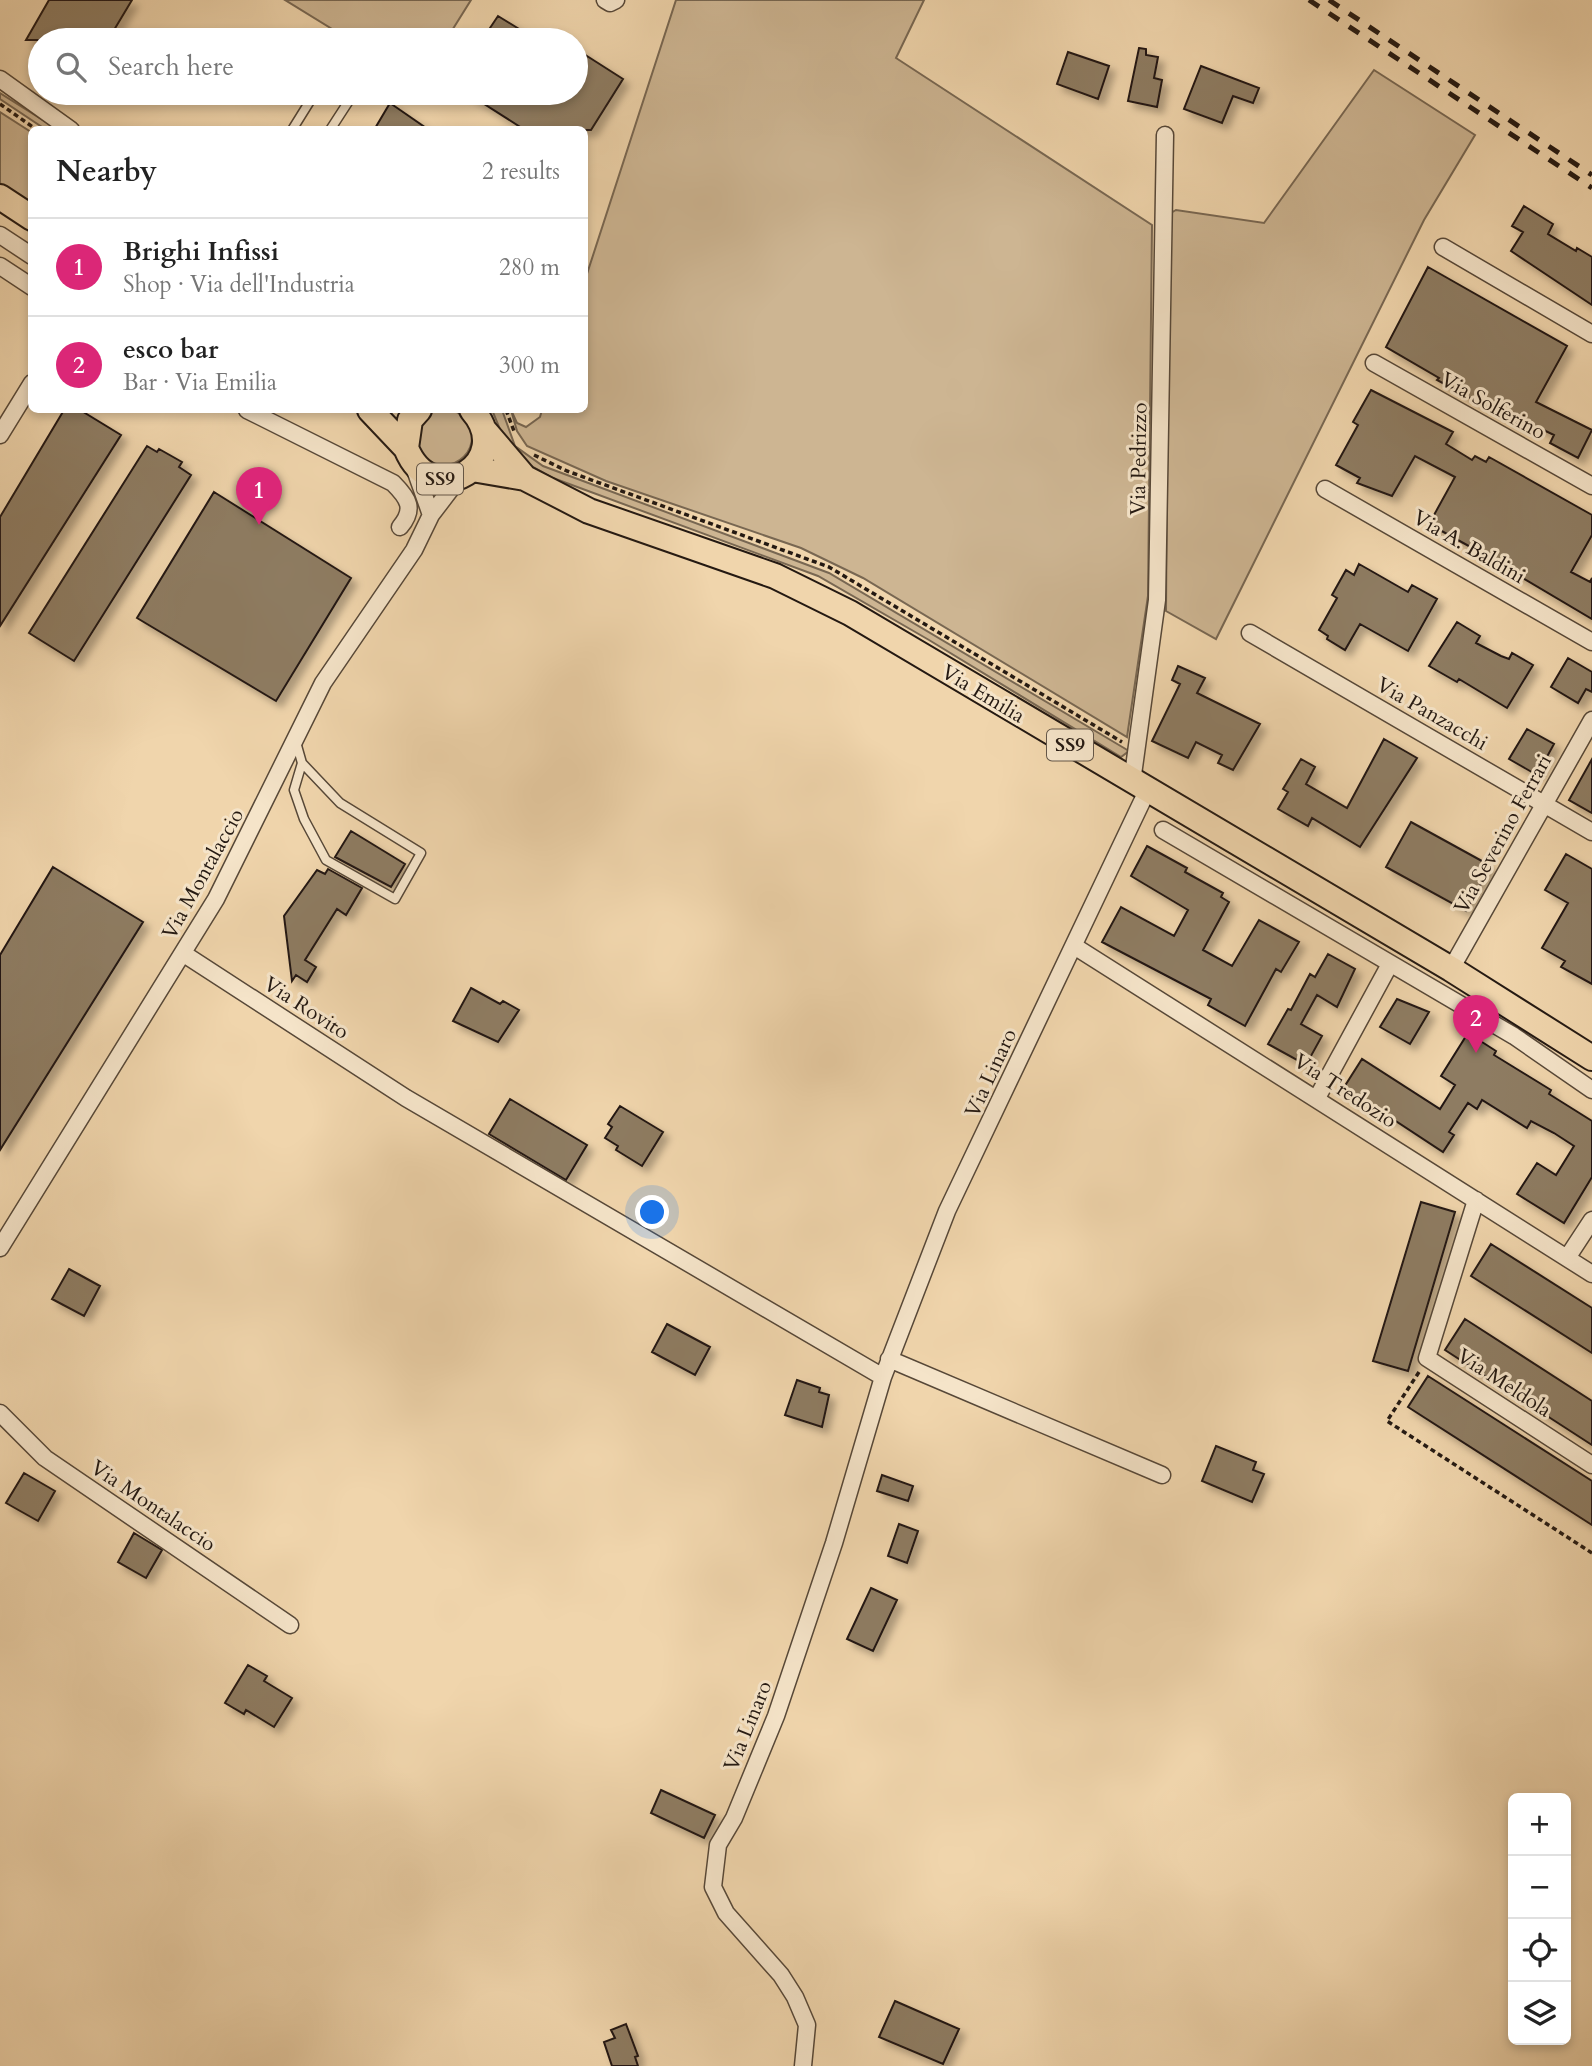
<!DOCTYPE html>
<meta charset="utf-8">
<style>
:root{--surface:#fff;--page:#f2f2f2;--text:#222;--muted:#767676;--line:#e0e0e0;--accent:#db2777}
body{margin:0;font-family:Cardo,serif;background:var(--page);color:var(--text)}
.controls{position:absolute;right:21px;bottom:21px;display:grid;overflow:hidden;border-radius:10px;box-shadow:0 4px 10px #0003}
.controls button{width:63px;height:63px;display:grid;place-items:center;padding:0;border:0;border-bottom:2px solid var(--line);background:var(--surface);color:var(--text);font:35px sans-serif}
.you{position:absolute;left:653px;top:1213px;width:24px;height:24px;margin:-18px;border:5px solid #fff;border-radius:50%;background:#1a73e8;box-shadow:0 0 0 10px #1a73e833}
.badge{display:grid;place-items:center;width:46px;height:46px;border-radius:50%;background:var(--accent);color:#fff;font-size:23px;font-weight:700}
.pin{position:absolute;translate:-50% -58px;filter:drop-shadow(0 2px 4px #0008)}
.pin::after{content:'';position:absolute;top:37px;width:24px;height:21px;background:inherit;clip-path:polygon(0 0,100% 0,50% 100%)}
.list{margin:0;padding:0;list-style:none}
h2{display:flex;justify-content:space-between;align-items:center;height:91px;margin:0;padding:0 28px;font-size:30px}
h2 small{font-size:23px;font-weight:400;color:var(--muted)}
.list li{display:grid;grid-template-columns:46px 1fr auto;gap:21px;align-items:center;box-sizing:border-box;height:98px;padding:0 28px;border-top:2px solid var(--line)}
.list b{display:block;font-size:26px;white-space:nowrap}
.list p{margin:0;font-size:23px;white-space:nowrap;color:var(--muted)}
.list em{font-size:23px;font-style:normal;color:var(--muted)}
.icon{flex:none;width:38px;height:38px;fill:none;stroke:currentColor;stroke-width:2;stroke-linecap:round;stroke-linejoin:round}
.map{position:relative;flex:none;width:1592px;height:2066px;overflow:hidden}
.search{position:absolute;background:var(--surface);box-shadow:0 4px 10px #0003;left:28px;top:28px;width:560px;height:77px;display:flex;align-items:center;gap:18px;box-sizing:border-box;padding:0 24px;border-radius:38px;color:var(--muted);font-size:26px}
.panel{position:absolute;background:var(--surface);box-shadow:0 4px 10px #0003;left:28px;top:126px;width:560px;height:287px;border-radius:10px}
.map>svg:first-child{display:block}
.green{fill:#cdb592;stroke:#786752;stroke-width:2}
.building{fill:#8e7b62;stroke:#241912;stroke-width:2;filter:url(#shadow)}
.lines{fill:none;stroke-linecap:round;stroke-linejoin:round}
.lane-casing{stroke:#574838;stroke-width:11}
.street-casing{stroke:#574838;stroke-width:19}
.primary-casing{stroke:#241912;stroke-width:28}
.path{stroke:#241912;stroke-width:3.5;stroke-dasharray:5 3.5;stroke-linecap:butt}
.lane{stroke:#f5e4c9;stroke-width:8}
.street{stroke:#f5e4c9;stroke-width:16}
.primary{stroke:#f0d5ac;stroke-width:24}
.rail{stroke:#241912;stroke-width:5;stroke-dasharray:12 12;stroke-linecap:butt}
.labels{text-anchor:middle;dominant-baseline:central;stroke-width:6;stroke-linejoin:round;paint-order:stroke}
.shield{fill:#f5e4c9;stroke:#635649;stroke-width:2}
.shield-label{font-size:19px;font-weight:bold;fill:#241912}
.street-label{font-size:21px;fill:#241912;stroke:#f5e4c9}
</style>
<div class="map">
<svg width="1592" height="2066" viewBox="0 0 1592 2066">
<defs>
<filter id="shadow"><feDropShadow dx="6" dy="6" stdDeviation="3.5" flood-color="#0004"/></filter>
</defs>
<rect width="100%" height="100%" fill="#f0d5ac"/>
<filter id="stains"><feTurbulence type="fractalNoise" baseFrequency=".00286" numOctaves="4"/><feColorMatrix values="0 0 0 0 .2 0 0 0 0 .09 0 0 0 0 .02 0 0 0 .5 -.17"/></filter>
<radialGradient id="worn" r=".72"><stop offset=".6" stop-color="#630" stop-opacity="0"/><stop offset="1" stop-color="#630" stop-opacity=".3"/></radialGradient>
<path class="green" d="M285,0H471L446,40H350Z
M676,0H924L896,58L1152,225L1148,596L1127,737L863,578L801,548L606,481L527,446L517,431L511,410L517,423L526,427L540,417L542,410H584L585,280Z
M1374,70L1475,135L1424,220L1216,639L1166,611L1169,214L1176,210L1264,223Z
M0,93L57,129H45L0,99Z
M0,112L31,132V203L0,183Z
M416 437a28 28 0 1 1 56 0a28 28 0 1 1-56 0Z
M492,410H502L515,446L543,466L829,573L1129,751L1121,757L929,640L818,576L553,478L528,464L504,439Z"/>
<path class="building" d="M49,0H132L108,40H26Z
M498,16L537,40H482Z
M1139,48L1146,49V55L1158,57L1154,78L1162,80L1157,107L1128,101Z
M576,49L623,79L591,130H525L467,93H576Z
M1068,52L1109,66L1098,99L1057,84Z
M1201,66L1259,88L1253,103L1233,96L1222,123L1184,109Z
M390,103L429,130H374Z
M1524,206L1553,224L1548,234L1576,251L1577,248L1592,257V305L1511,251L1523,232L1512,226Z
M1428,267L1567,346L1536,402L1592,430L1578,458L1550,443L1554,435L1525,421L1522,426L1437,380L1439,378L1386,347Z
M1371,390L1453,432L1446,444L1472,460L1475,456L1486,462L1489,457L1592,515V535L1571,572L1590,582L1592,578V619L1509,570L1474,554L1476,550L1429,524L1455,477L1415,456L1392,496L1357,483L1360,478L1336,465L1358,425L1353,422Z
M64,410H80L121,435L0,626V517Z
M147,446L157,452L159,449L182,462L179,467L191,475L74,661L29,633Z
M214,492L351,578L276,701L137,618Z
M1359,564L1408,592L1412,585L1437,599L1408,651L1360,624L1345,650L1327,639L1328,636L1319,630L1337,598L1332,595L1346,570L1354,575Z
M1457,622L1480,636L1476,643L1501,656L1509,659L1512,653L1533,665L1507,708L1459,679L1457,682L1429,666Z
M1568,658L1592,672V692L1586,689L1578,703L1551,687Z
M1178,666L1205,678L1197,693L1260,724L1233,770L1218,763L1222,755L1196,742L1188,758L1152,741L1180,684L1172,680Z
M1527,729L1554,744L1537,775L1509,759Z
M1384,739L1417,758L1360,847L1312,818L1308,826L1278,809L1288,792L1283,789L1301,759L1315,767L1306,784L1347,808Z
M1592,759V813L1569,800Z
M1411,822L1491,866L1466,911L1386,867Z
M351,831L405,864L391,887L335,857Z
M1147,846L1187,868L1185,872L1223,893L1221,897L1229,902L1203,950L1232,966L1259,920L1299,942L1281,972L1276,969L1245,1026L1208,1005L1211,999L1102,942L1121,907L1174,936L1188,910L1131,876Z
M1566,854L1592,869V984L1561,967L1565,961L1542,948L1568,903L1545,890Z
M53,867L143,922L0,1150V955Z
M328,869L362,888L346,915L337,909L305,960L316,967L307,982L296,975L292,981L284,916L317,870L325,874Z
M1328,954L1355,969L1337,1007L1317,995L1301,1024L1322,1036L1306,1065L1268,1044L1288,1009L1291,1010L1310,974L1315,977Z
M471,988L500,1004L503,1001L519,1010L498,1042L453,1021Z
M1397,999L1429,1012L1410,1044L1380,1027Z
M1468,1033L1496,1051L1494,1055L1551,1090L1549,1094L1592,1121V1177L1564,1223L1517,1194L1537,1163L1556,1175L1574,1146L1554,1133L1531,1121L1527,1128L1482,1100L1477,1109L1468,1103L1449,1132L1454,1135L1443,1152L1388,1116L1386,1120L1341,1092L1362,1059L1440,1109L1455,1085L1441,1076Z
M510,1099L587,1145L566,1180L489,1134Z
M620,1106L663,1132L642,1166L616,1150L618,1146L605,1138L612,1127L608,1124Z
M1421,1202L1455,1212L1408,1371L1373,1361Z
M1491,1244L1592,1308V1353L1471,1276Z
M69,1269L100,1286L84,1316L52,1299Z
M1465,1319L1592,1401V1445L1445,1350Z
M667,1324L710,1347L695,1375L652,1352Z
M1428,1376L1592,1481V1525L1408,1407Z
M797,1380L820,1388L819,1392L829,1395L822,1427L785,1415Z
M1216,1446L1256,1462L1253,1470L1264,1474L1252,1502L1202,1481Z
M24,1473L55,1491L38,1521L6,1503Z
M882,1475L913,1486L908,1501L877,1491Z
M899,1524L918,1531L907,1563L888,1556Z
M134,1533L162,1550L146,1578L118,1562Z
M871,1588L897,1600L873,1651L847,1639Z
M248,1665L267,1676L264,1681L292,1698L274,1727L246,1710L244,1714L225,1703Z
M661,1790L715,1815L704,1838L651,1813Z
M895,2001L959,2029L943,2064L879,2037Z
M626,2024L638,2056L635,2057L638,2066H612L604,2042L615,2038L611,2030Z"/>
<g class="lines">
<defs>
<path id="lane" d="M292,130L315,93
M330,130L354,93
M296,742L302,763L294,790L304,819L326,860L395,899L421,853L340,803L302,763"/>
<path id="street" d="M605,0L610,3L616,0
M0,79L71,130
M0,235L32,256
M1443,247L1592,334
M0,266L32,287
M1374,363L1592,486
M247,410L393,483C409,499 415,509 400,527
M0,435L32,383
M413,464L431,515
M1325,489L1592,642
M1250,633L1592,832
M1132,782L1157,600L1165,135
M1163,830L1514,1036L1592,1090
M1074,946L1592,1274
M184,954L406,1098L883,1377
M1451,969L1592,720
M1317,1098L1390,964
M1476,1200L1427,1358L1592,1465
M0,1248L216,899L323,683L414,550L431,515L460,477
M1567,1258L1592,1220
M889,1359L1162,1475
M0,1413L45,1458L290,1625
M803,2066L807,2025L795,1997L781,1975L726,1913L713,1887L718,1845L734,1818L776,1716L834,1543L883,1377L947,1211L1147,791"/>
<path id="primary" d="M0,197L32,218
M370,410L406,448
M419,410L410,420L406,448C433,515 517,461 472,410
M485,431L525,478
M472,469L525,478L589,511L775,576L850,613L1451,969L1592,1058"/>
</defs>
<use href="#lane" class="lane-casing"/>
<use href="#street" class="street-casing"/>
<use href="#primary" class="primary-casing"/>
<path class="path" d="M0,104L37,130
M506,410L514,431
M534,455L567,471L829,567L1122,742
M1419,1372L1387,1421L1592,1553"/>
<use href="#lane" class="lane"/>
<use href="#street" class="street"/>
<use href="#primary" class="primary"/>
<path class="rail" d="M1309,0L1592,188
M1329,0L1592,175"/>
</g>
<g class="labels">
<g class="shield">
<rect x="417" y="463.5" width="46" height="31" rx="5"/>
<rect x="1047" y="729.5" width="46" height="31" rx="5"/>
</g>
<g class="shield-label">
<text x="440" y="479">SS9</text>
<text x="1070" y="745">SS9</text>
</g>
<g class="street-label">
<text transform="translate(1493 406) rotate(29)">Via Solferino</text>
<text transform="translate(1139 459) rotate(-89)">Via Pedrizzo</text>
<text transform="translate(1469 547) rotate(30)">Via A. Baldini</text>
<text transform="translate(983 694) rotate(31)">Via Emilia</text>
<text transform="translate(1432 714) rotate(30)">Via Panzacchi</text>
<text transform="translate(1503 834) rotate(-61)">Via Severino Ferrari</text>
<text transform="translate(203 874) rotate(-61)">Via Montalaccio</text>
<text transform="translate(306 1008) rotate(33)">Via Rovito</text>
<text transform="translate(991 1073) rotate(-65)">Via Linaro</text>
<text transform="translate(1345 1091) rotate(33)">Via Tredozio</text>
<text transform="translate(1504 1383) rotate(33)">Via Meldola</text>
<text transform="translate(153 1506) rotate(34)">Via Montalaccio</text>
<text transform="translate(748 1726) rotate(-68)">Via Linaro</text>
</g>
</g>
<rect width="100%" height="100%" filter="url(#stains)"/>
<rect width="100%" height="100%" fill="url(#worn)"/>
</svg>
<div class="controls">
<button>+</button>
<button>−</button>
<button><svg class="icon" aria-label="locate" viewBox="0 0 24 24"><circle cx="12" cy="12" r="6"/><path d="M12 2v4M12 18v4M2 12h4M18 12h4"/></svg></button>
<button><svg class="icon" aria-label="layers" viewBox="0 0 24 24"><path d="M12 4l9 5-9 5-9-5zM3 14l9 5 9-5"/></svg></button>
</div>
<div class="you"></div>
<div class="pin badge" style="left:259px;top:525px">1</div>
<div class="pin badge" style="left:1476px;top:1053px">2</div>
<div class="search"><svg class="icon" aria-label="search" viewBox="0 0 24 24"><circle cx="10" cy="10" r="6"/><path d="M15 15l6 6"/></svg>Search here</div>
<section class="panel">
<h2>Nearby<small>2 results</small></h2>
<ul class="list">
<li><span class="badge">1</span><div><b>Brighi Infissi</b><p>Shop · Via dell'Industria</p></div><em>280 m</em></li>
<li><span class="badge">2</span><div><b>esco bar</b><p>Bar · Via Emilia</p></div><em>300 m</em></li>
</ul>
</section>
</div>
